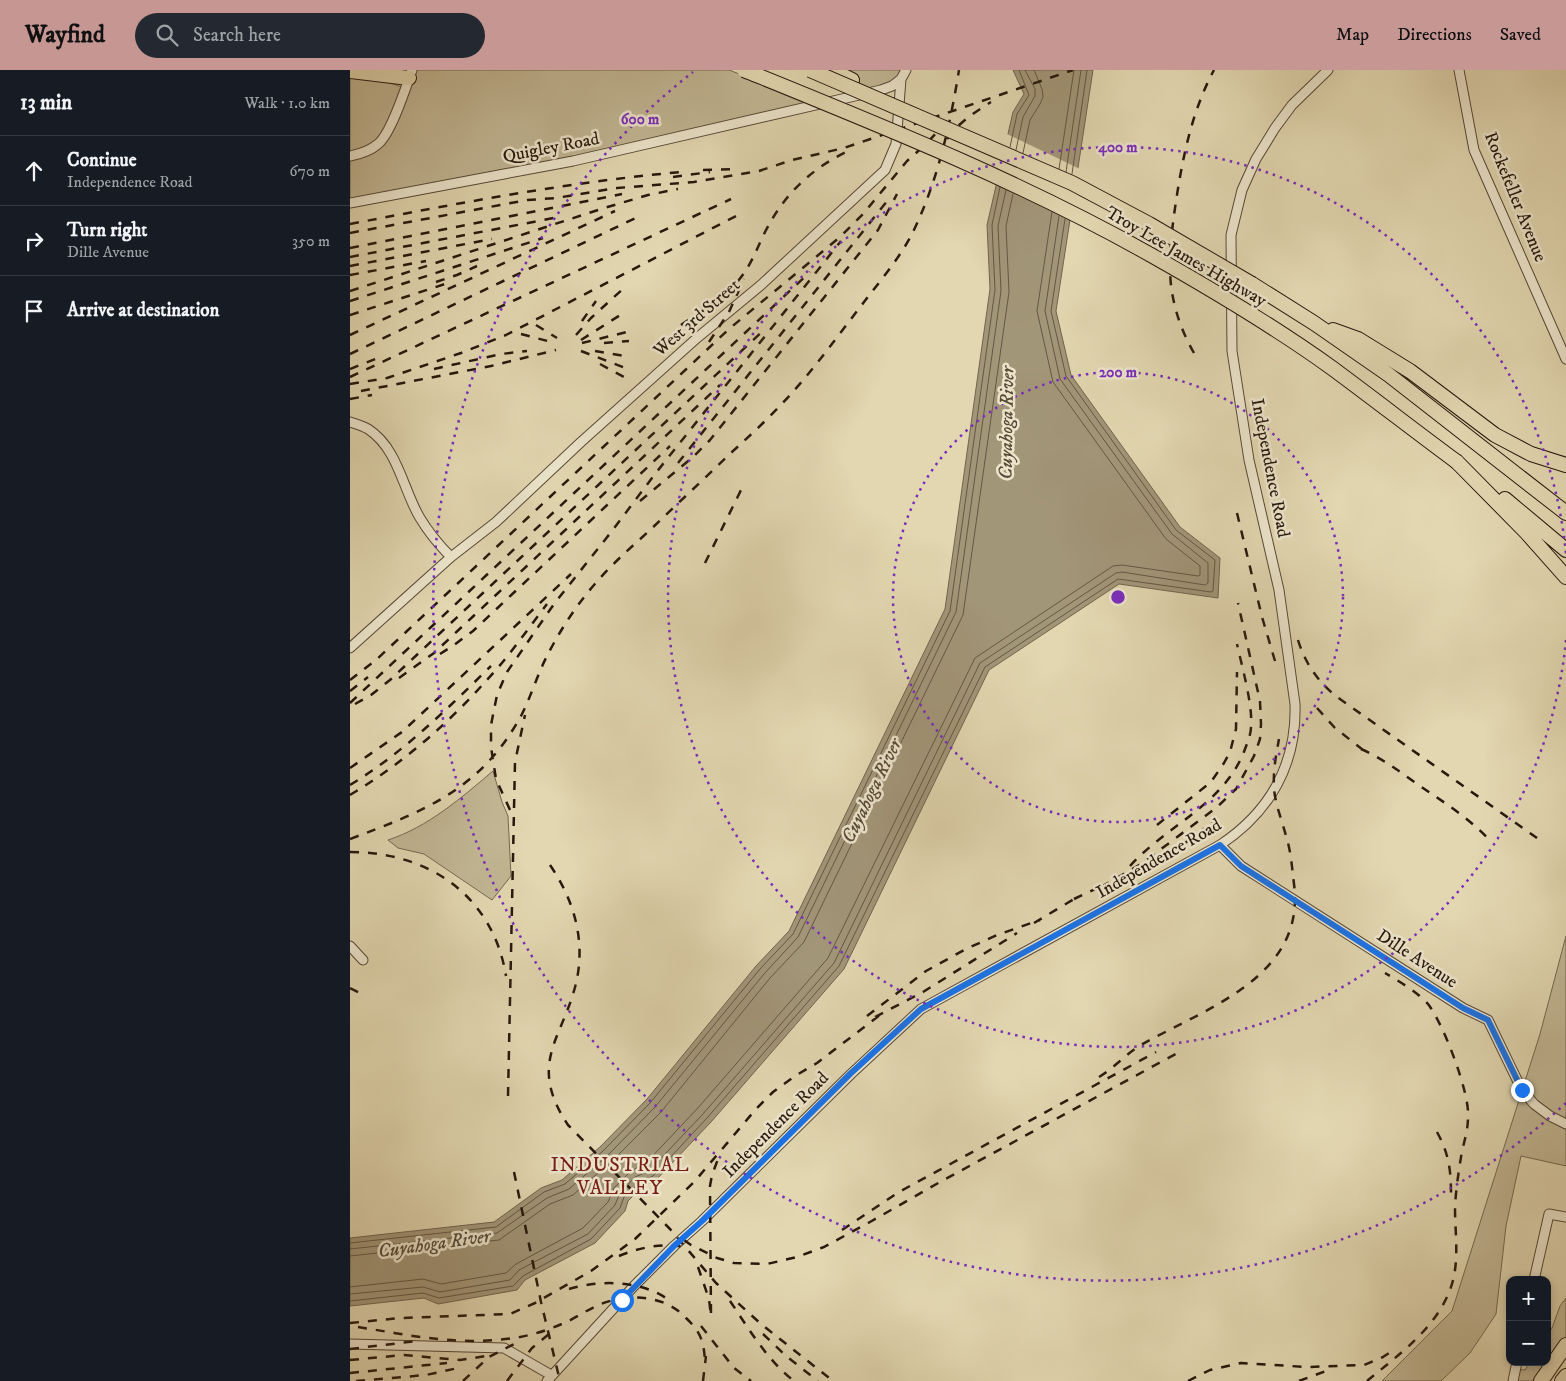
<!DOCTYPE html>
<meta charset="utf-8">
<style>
:root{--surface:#171b24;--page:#242831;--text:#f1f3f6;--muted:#9ea1a6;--line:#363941;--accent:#c59692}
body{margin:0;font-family:"IM FELL DW Pica",serif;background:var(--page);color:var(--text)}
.controls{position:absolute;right:15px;bottom:15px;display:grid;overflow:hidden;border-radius:10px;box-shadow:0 2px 8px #0003}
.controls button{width:45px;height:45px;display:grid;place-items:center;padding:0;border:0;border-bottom:1px solid var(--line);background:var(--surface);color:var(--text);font:25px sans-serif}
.stop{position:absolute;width:15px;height:15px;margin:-11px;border:4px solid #1a73e8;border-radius:50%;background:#fff}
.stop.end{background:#1a73e8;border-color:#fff;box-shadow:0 1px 5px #0008}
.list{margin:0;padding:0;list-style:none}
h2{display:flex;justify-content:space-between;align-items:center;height:65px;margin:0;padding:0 20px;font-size:21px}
h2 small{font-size:16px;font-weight:400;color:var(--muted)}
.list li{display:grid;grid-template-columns:32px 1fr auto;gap:15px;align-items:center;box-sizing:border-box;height:70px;padding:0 20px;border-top:1px solid var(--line)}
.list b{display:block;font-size:19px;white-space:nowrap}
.list p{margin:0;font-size:16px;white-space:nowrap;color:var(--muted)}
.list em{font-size:16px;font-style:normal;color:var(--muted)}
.icon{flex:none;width:28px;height:28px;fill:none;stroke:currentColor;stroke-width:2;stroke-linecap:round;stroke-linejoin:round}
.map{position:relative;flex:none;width:1216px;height:1311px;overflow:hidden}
header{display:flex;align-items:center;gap:30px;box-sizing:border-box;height:70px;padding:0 25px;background:var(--accent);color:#111}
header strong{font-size:24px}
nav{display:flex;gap:28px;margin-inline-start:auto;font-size:18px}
.search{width:350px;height:45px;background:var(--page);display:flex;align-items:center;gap:12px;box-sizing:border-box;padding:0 18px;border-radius:28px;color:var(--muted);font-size:19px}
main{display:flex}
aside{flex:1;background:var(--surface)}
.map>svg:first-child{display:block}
.green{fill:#c2b795;stroke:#746851}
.water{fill:#a29679;stroke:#71644e}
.pier{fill:#e2d7b1}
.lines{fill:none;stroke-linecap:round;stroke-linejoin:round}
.shore{stroke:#645743;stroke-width:1}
.minor-casing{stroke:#564836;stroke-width:11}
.highway-casing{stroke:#27180d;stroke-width:16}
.minor{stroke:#ece5cc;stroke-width:9}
.highway{stroke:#e2d7b1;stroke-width:14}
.rail{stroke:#27180d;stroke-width:2.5;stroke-dasharray:9 9;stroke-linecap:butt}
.highway-bridge-casing{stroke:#27180d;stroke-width:16;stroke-linecap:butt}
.highway-bridge{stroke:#e2d7b1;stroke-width:14}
.route{stroke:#1a73e8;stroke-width:6}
.ring{fill:none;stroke:#7b2cbf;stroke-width:2.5;stroke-dasharray:2.5 5}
.labels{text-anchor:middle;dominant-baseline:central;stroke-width:5;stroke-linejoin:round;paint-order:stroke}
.street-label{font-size:18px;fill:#27180d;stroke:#ece5cc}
.water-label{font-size:19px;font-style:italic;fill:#584a38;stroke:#ece5cc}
.quarter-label{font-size:20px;letter-spacing:1px;fill:#7a1f14;stroke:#ece5cc}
.centre{fill:#7b2cbf;stroke:#ece5cc;stroke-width:2.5}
.ring-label{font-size:15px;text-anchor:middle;font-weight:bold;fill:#7b2cbf;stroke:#ece5cc;stroke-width:5;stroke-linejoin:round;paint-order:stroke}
</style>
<header>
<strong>Wayfind</strong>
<div class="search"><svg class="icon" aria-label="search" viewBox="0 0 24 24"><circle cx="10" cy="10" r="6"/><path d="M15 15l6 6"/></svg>Search here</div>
<nav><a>Map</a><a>Directions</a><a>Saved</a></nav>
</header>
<main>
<aside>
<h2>13 min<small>Walk · 1.0 km</small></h2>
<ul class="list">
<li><svg class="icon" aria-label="ahead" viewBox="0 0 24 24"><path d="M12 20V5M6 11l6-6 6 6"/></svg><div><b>Continue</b><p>Independence Road</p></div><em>670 m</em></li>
<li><svg class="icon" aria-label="right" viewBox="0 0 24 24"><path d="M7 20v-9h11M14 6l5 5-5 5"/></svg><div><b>Turn right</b><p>Dille Avenue</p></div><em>350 m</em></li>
<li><svg class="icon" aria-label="arrive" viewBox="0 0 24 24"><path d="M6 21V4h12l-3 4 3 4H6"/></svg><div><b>Arrive at destination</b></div></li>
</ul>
</aside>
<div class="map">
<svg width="1216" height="1311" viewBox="0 0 1216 1311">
<rect width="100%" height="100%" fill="#e2d7b1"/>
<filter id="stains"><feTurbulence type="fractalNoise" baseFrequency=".004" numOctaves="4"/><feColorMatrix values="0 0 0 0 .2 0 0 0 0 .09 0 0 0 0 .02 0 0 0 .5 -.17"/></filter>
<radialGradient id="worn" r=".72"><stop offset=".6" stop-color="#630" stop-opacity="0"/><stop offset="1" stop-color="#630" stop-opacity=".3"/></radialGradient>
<path class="green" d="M62,0H379L469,35L0,133V7L31,10L55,18Z
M486,0H556L551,9L517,24Z
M143,701L152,732L158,746L161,806L142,830L74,784L48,778L38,770C78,757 111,728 143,701Z
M1216,866V1096L1171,1086L1156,1156L1146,1244L1120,1283L1091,1311H1032L1102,1241L1190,964Z
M1216,1228V1275L1191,1311H1163L1165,1299L1175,1300L1180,1292H1197V1265L1202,1258L1210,1236Z"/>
<path class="water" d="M663,0H743L706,241L721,305L830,457L870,488L868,528L769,514L639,600L494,899L361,1052L306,1110L292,1117L278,1131L275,1141L245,1173L175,1210L167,1220L88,1234L74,1228L0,1236V1168L144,1152L191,1118L212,1110L251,1076L297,1029L406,896L439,861L595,539L640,219L637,155L663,42L674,24Z"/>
<path class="pier" d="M655,63L730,99L723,149L644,111Z"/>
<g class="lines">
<path class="shore" d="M660,77L667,44L679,25L669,0
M666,80L673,47L685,26V19L675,0
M673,83L680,50L690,34L693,27L692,19L684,0
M709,99L724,0
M716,102L731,0
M722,104L737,0
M0,1173L146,1157L194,1122L215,1114L254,1080L300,1033L410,899L443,864L600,541L645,220L642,155L650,117
M0,1179L147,1163L197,1128L219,1119L258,1085L305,1037L414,904L448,867L606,542L651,221L648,156L656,120
M0,1186L149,1170L200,1134L223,1125L263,1090L311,1042L420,908L454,872L613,545L659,222L656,156L663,124
M0,1217L73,1209L91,1214L156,1203L166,1194L233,1158L258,1132L264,1118L281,1101L295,1094L347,1039L478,888L625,588L763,496L772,495L848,506L850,505V496L816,469L703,312L687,241L702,142
M0,1224L73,1217L90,1222L160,1210L169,1200L238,1164L265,1135L270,1123L285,1107L299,1101L353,1044L484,893L630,593L766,503L772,502L855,515L858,513V493L822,464L710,309L695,241L709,146
M0,1231L73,1223L89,1228L163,1216L173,1206L241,1169L270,1138L274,1127L289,1113L303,1106L357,1048L489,896L635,597L768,509L861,522L863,521L865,490L826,460L716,306L701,241L715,149"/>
<defs>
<path id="minor" d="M1109,0L1124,80L1216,289
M0,86C10,84 20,81 28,74C41,64 56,17 62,0
M0,133L223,91L531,20L542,16L551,9
M0,352C6,354 13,356 18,359C48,378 53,420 70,448C79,463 89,475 101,487
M0,578L101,487L146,452L231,372L347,268L411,215L535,100L546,74L551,9L556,0
M870,775L891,796L1113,938L1138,950L1172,1020L1184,1034L1200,1046L1216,1054
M0,876L13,890
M1184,1210L1199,1144L1216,1147
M0,1274L154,1278L201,1305
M197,1311L284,1216L324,1176L352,1151L501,1004L571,939L870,775C920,742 947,694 945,634L929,520L899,390L882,281L881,165L892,120L906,89L925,58L942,35L978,0
M1163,1311L1167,1292"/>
<path id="highway" d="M481,0L502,10
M0,1L59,8
M902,214L964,253L1039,305L1216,443
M983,260L1008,269L1060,301L1145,365L1181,384L1216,395
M1107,392L1177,463L1216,507
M1155,429L1216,480
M1191,1311L1216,1275
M1212,1311L1216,1306"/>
</defs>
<use href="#minor" class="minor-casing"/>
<use href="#highway" class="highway-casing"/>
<use href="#minor" class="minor"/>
<use href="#highway" class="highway"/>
<path class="rail" d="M597,69C607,54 625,42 641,32
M353,100L388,99
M323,107L360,102
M0,154C110,133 219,112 331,102
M0,163L177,130L206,128L267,118L344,112L409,101L442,90L494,78L723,0
M0,178L272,124
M0,187L209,147
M0,196L142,169
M0,205L76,191
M86,212L107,205L127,196
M0,221L251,139L298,125L328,119
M0,231L193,168
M0,245L95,214
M232,251L246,231
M186,255L207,268
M331,255C350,242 373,230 388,211C400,197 406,181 414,164C433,126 458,101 496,82
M171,264L205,273
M0,265L265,141
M226,265L241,248L275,217
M231,270L275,242
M359,272L379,242L394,209
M232,273L281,261
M254,273L279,271
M231,281L278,299
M245,281L280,287
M844,283C832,262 824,240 821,215C818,187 822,159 826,131C833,86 842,41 864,0
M0,284L292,145
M250,294L274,307
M0,299L33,286
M84,299L151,284L177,281
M0,307L381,129
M0,314L37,308L111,283L156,265L388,145
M11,321L141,296L206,280
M0,329L22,325
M328,393L538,130
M290,431L343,387L360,370L528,160L547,124
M887,443L912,547L925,591
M355,493L392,418
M948,570C955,593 968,612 987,627L1187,768
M90,584L104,575L123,561L320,376
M49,608L84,583L370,315
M0,610L26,590L57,561L379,259L490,167L513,144L557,91L576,74L601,47
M0,621L18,607
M0,633L460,202
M5,634L21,625L40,610L416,258
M967,638L985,658L1017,683
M1011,679C1032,688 1050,702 1070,716C1095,733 1122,750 1142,773
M0,698L52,662L221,504
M0,715C53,683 97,639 141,596
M0,725C50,695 96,656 135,612C158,588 177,560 197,534
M160,740L146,709L141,677V655L147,625L157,602L204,534L262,461L305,404L491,171
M807,755L861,712L874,693L880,682L886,659L887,602
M0,769C75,741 132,719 172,644C181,626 187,606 196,588C209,562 225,537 244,515C260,496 279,479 298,462C326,435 355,408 383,381C403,363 423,344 441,324C467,295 490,263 514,232C530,211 548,190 561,166C587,114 600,56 609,0
M0,782C79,782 143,826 156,906
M200,795C222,827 234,864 228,903C218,965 174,989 218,1055L320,1159L366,1213L411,1254L483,1311
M780,796C817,755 875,734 895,679C898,671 901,664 901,657C903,635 892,597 887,574
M804,796L866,750
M751,817L791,794L866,738L886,719L904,686L910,669L911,654L910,631L888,533
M724,829L756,814
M684,853L729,826
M0,918L14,925
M517,946L576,901L616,879L647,865L690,850
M525,947L573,922L667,863
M749,1007C764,998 776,984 791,975C856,938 956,907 944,814C942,798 941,781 936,766C932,750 925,734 924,718C923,701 926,685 929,669
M158,1026L165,692L175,645
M1087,1062C1099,1084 1101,1100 1101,1125
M164,1102L191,1232L210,1311
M492,1160L549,1122L806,982
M334,1170L341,1175L367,1188L384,1193L417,1194L447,1187L474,1177L520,1152L590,1112L833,980
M269,1186C291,1177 315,1172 339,1178
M348,1197L359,1229L361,1246L360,1116L362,1105L368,1089
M219,1219C250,1210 288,1210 316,1228
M380,1231C399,1259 417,1290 444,1311
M0,1253L51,1248L160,1244L185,1233L241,1201L285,1169L345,1111L406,1039L423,1022L445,1006L467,993L530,945
M351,1256L384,1298L401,1311
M8,1257C53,1264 98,1274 144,1270C168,1269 192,1263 214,1253C226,1248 238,1239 251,1234C279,1223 315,1225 336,1248C351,1262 354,1272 355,1292
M413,1264L436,1286L468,1311
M0,1279L67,1271
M0,1290L54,1285L110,1290L143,1285
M0,1303L97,1293
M6,1311L76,1305L108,1298
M113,1311L139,1287L170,1271
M157,1311L182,1278L204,1260
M353,1311L356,1286
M838,1311L860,1300L891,1293L957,1297L1014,1295L1033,1287L1045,1279
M949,1311L976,1301
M1017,1311C1047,1286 1080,1263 1097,1227C1111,1198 1105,1168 1105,1137C1106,1118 1109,1099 1112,1081C1115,1069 1118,1059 1118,1047C1120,1023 1093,953 1078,934C1066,921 1050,912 1035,903"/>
<defs>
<path id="highway-bridge" d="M394,0C532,56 672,112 801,185C863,220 925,257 982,298C1024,329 1065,361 1107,392
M460,0L722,113L799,154L902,214"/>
</defs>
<use href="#highway-bridge" class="highway-bridge-casing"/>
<use href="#highway-bridge" class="highway-bridge"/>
</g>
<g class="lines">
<path class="route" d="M272,1230L324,1176L352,1151L500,1004L571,939L870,775L891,796L1113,938L1138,950L1172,1020"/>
</g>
<g class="ring">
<circle cx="768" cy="527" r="225"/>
<path d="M1216 570A450 450 0 1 1 1216 484"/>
<path d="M1216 1033A676 676 0 1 1 343 2"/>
</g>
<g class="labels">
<g class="street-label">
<text transform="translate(201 78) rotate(-11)">Quigley Road</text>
<text transform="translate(1165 127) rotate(68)">Rockefeller Avenue</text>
<text transform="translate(836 187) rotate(30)">Troy Lee James Highway</text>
<text transform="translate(347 248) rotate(-41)">West 3rd Street</text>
<text transform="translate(920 398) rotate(79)">Independence Road</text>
<text transform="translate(809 789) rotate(-30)">Independence Road</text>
<text transform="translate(1067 889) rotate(33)">Dille Avenue</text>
<text transform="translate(426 1055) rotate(-45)">Independence Road</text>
</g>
<g class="water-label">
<text transform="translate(657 353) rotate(-89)">Cuyahoga River</text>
<text transform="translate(522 721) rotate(-64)">Cuyahoga River</text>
<text transform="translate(84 1174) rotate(-8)">Cuyahoga River</text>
</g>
<g class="quarter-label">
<text x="270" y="1095">INDUSTRIAL<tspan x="270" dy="23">VALLEY</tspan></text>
</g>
</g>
<circle cx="768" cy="527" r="8" class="centre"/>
<g class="ring-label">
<text x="290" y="54">600 m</text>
<text x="768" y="82">400 m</text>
<text x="768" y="307">200 m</text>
</g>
<rect width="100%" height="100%" filter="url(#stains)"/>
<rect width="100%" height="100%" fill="url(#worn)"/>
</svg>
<div class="controls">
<button>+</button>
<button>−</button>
</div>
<div class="stop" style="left:272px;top:1230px"></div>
<div class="stop end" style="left:1172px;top:1020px"></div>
</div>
</main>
